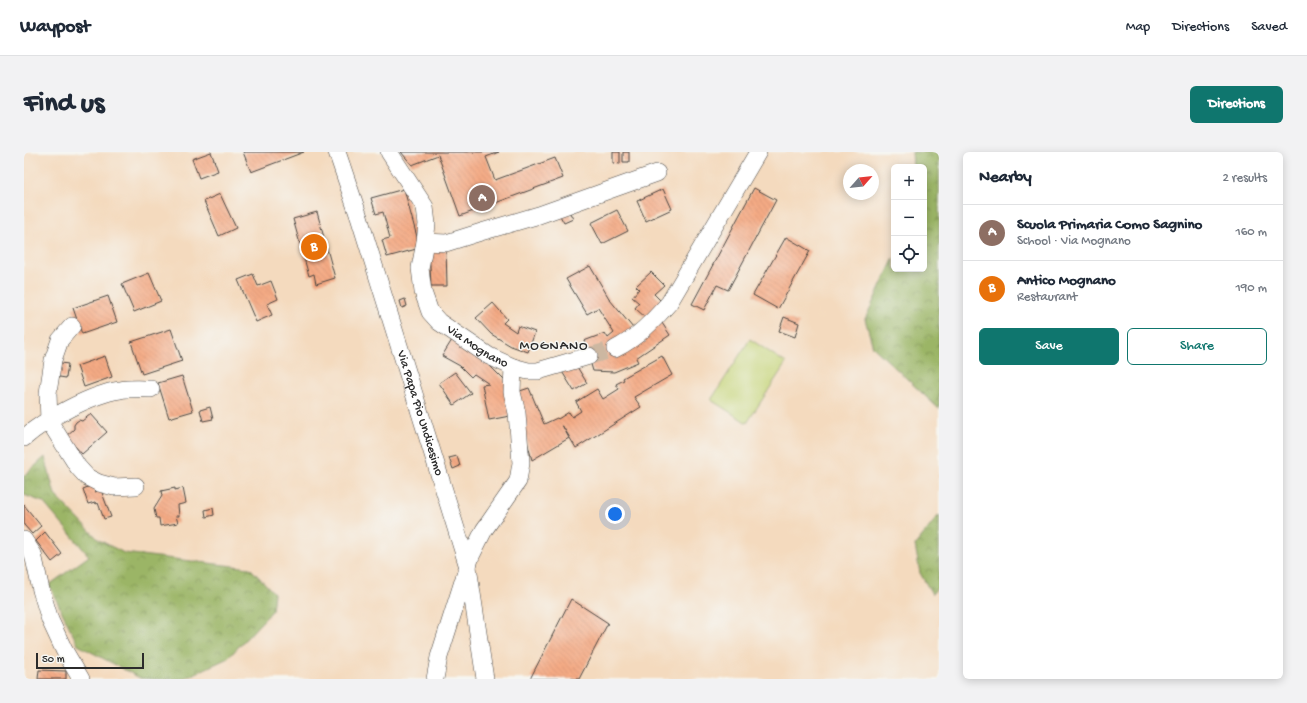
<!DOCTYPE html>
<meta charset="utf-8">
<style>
:root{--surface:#fff;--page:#f2f2f3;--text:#1f2937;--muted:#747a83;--line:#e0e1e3;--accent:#0f766e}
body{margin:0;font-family:"Gochi Hand",sans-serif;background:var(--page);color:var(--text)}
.controls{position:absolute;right:12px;top:12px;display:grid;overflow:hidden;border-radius:6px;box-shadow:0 2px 10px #0003}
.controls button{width:36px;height:36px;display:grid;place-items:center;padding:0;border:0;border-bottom:1px solid var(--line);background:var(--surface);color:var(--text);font:20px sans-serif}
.compass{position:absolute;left:819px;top:12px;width:36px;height:36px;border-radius:50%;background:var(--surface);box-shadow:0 2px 10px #0003;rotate:63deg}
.scale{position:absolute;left:12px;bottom:10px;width:108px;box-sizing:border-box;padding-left:4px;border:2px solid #2b2b2b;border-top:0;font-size:11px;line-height:14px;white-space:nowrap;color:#2b2b2b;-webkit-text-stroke:3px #f6f6f2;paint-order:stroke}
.you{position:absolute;left:591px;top:362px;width:14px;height:14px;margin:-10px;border:3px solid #fff;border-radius:50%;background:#1a73e8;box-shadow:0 0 0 6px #1a73e833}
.badge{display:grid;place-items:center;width:26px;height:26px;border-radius:50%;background:var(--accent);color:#fff;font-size:13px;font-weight:700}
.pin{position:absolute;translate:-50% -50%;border:2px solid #fff;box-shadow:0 1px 4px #0006}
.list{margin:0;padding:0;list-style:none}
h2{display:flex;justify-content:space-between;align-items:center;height:52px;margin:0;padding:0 16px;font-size:17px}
h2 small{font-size:13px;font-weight:400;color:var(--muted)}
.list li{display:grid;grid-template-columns:26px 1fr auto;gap:12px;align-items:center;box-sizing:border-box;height:56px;padding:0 16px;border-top:1px solid var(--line)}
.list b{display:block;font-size:15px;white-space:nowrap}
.list p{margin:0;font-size:13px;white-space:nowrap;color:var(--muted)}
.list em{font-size:13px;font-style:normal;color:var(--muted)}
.actions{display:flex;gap:8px;padding:12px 16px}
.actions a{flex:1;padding:9px 0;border:1px solid var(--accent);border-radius:6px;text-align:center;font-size:14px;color:var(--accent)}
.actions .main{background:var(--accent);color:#fff}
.icon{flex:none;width:22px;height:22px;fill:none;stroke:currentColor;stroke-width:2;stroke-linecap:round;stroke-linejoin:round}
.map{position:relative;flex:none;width:915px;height:527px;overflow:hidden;border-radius:6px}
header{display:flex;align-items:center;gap:24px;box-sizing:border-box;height:56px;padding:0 20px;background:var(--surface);border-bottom:1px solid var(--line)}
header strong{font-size:19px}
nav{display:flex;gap:22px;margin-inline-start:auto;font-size:14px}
.intro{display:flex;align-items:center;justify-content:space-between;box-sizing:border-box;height:96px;padding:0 24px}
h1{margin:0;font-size:28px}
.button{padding:10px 18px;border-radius:6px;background:var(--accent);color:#fff;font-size:14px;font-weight:700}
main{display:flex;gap:24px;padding:0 24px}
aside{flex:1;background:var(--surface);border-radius:6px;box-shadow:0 2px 10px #0003}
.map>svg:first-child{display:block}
.forest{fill:url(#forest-crowns);stroke:#637048}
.green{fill:#c4d375;stroke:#787f50}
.building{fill:url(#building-back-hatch)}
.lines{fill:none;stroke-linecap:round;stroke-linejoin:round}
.minor-tunnel{stroke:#ccb7a1;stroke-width:17;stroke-dasharray:17 8;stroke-linecap:butt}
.minor-casing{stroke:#494541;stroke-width:18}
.minor{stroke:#fff;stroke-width:17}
.labels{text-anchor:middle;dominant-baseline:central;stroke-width:3;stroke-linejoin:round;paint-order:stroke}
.street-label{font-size:13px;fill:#2b2b2b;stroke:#f6f6f2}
.neighbourhood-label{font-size:14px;letter-spacing:1px;fill:#2b2b2b;stroke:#f6f6f2}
</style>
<header>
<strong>Waypost</strong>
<nav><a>Map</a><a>Directions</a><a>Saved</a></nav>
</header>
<div class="intro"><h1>Find us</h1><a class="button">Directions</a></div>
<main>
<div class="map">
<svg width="915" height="527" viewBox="0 0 915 527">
<defs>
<pattern id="forest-crowns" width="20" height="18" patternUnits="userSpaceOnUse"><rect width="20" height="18" fill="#9bb566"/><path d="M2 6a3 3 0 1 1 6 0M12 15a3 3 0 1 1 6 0" fill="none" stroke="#7f9354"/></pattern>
<pattern id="building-back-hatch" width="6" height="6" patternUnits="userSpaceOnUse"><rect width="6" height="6" fill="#f4aa84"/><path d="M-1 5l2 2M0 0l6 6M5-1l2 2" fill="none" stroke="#d19272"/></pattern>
</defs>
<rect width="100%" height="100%" fill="#f6f6f2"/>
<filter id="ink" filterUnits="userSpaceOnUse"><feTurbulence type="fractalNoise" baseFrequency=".025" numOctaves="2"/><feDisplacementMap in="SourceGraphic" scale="8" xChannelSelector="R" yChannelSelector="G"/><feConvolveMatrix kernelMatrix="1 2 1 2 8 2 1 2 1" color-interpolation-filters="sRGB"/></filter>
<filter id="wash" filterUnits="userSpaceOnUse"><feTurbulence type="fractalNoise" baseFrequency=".012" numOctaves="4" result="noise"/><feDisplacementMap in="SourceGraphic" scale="16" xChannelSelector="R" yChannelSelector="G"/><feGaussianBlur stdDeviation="0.9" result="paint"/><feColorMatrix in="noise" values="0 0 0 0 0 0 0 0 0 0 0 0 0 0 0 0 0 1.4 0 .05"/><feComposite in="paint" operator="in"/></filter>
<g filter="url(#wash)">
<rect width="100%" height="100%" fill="#f4dabe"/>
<path class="forest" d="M888,0H915V257L849,195L841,167L870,106V117H900V15H889Z
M21,305L31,343L75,388L100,401L226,416L250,441L248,459L204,506L159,527H130L116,526L54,493L25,433L65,404L19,350L0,343V324Z
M915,363V434L908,442L896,421L891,393Z"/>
<path class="green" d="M726,187L762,211L723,271L687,248Z"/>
<g id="blocks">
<path class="building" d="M187,0L194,19L175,26L168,7Z
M219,0H280L227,20Z
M377,0H475L462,5L471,28L531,6L539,26L436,64L414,3L388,13Z
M589,0H596V12L589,11Z
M599,0H605V10H599Z
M730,36L752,48L704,138L693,133L680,158L668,152Z
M380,37L396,96L363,105L358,88L366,86L359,60L352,62L347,46Z
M639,37L648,57L622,69L613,49Z
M196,42L212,76L195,84L180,49Z
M544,57L549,67L540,71L535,62Z
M593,58L604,79L578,92L567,71Z
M293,60L311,126L292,132L290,122L285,124L269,67Z
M762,85L786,99L754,157L729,143Z
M422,94L423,134H407L405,95Z
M566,114L586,148L609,176L638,171L646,183L612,206L614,210L590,220L569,219L560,189L581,181L584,186L590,181L574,156L563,162L542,127Z
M627,120L640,133L630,142L639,151L623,167L611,156L615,151L608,145L615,137L612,134Z
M125,121L137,149L110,160L98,132Z
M229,122L234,134L247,129L254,147L243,152L248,163L232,170L214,128Z
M84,144L93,170L58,182L49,156Z
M381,147L383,154L378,156L376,149Z
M469,151L483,167L479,171L492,180L494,174L511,180L504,200L487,194L467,182L452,166Z
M760,165L775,171L771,185L755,179Z
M147,177L158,209L118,222L107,190Z
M428,188L461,209L485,233L491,263L465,268L458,233L465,232L450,222L447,225L436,214L418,204Z
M81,204L88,225L60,235L53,214Z
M638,204L648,223L610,245L617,255L552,296L538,273L545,286L508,308L490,241L505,236L520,272L533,266L534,267L545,260L548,265L557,259L552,250L573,237L579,247L595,237L592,232L600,228L599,226Z
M31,210L44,212L42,226L29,224Z
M550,210L563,231L550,239L537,218Z
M431,220L447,241L430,253L415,231Z
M158,224L169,259L145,266L134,231Z
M186,255L189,267L179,269L176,258Z
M67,262L83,280L58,302L42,284L50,277V273L52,270L55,268L58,269Z
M433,304L436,314L429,317L425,306Z
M69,333L71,340L77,338L87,365L80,367L74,351L72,352L71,350L64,352L59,337Z
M151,336V338L159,336L162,351L154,353L155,364H152L154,371L136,374L135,366H132L130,357L138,344L137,339Z
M0,353L17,374L8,382L0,373Z
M189,356L190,363L182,365L181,358Z
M21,380L38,402L28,410L12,389Z
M547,447L584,471L555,527H506Z
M15,518L42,519V527H14Z"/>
</g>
</g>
<g filter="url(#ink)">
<use href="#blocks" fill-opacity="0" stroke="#494541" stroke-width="1"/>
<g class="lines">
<path class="minor-tunnel" d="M565,204L591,197"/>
<defs>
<g id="minor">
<path id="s1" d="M313,0L335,65L444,415L461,527"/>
<path id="s2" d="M365,0L401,55L403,72L401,90L396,116L399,140L406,160L415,170L465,204L489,215L488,240L493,261L497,311L494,329L460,378L447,404L415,505L411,527"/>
<path d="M401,90L422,91L457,80L515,63L633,21"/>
<path d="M48,174L36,188L29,208L24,241L25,269L54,315L63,325L75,331L90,335L112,334"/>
<path d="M591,197C613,186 629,169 645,151L734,0"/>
<path d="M489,215L504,219H514L565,204"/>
<path d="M0,286C21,267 68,242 96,238C106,236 117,237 127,237"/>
<path d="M0,388L9,402L17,438L26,468L40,498L57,527"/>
</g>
</defs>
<use href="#minor" class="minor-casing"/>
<use href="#minor" class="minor"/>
</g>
</g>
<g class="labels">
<g class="street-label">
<text stroke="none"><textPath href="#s2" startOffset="232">Via Mognano</textPath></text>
<text stroke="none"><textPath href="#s1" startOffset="274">Via Papa Pio Undicesimo</textPath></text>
</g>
<g class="neighbourhood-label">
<text x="530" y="194">MOGNANO</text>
</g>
</g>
</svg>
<div class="controls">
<button>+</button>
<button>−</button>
<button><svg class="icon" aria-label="locate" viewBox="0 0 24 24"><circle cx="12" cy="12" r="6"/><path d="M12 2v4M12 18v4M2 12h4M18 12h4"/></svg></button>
</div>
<svg class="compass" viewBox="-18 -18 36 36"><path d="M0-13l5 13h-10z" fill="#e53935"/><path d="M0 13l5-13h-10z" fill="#747a83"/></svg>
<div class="scale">50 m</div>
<div class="you"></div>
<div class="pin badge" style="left:458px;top:46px;background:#8d6e63">A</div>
<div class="pin badge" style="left:290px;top:95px;background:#e8710a">B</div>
</div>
<aside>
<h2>Nearby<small>2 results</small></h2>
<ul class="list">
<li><span class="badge" style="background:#8d6e63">A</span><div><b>Scuola Primaria Como Sagnino</b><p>School · Via Mognano</p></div><em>160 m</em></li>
<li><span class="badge" style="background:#e8710a">B</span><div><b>Antico Mognano</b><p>Restaurant</p></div><em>190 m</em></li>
</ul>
<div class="actions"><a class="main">Save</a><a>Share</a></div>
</aside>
</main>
